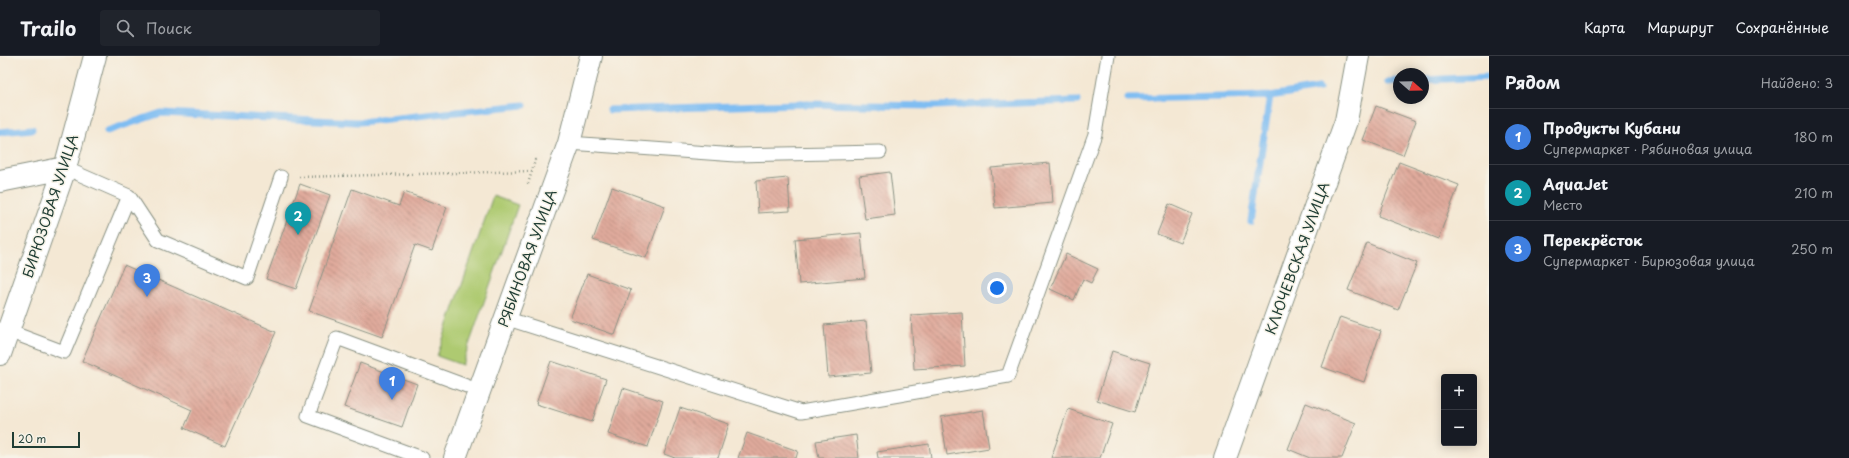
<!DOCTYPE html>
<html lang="ru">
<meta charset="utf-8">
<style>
:root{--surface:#171b24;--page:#20242c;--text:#f1f3f6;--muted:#9ea1a6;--line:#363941;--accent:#1f6fb2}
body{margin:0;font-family:"Playpen Sans",sans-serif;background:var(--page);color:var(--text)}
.controls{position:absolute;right:12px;bottom:12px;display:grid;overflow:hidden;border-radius:4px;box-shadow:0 2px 10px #0003}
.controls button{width:36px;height:36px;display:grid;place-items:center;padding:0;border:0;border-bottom:1px solid var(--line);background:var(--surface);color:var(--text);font:20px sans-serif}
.compass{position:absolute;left:1393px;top:12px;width:36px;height:36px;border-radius:50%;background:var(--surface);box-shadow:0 2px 10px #0003;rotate:110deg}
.scale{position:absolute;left:12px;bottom:10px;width:68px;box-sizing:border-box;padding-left:4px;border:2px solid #1f3d34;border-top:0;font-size:11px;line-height:14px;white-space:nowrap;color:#1f3d34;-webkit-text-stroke:3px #f7f3e8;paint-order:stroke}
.you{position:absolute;left:997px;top:232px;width:14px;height:14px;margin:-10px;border:3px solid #fff;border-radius:50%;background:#1a73e8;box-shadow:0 0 0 6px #1a73e833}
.badge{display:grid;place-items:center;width:26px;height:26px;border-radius:50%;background:var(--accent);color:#fff;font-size:13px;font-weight:700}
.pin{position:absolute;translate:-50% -33px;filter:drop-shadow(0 1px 2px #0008)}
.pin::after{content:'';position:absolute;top:21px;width:14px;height:12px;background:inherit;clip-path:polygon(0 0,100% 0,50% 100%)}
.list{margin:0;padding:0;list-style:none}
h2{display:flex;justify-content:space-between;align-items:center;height:52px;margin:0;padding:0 16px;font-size:17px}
h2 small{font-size:13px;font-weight:400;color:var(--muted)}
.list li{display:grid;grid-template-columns:26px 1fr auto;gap:12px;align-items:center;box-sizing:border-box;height:56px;padding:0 16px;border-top:1px solid var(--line)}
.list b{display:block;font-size:15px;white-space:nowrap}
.list p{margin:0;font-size:13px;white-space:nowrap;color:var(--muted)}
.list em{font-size:13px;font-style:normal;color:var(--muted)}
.icon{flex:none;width:22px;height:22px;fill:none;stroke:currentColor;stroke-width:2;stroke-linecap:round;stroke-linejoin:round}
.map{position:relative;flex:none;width:1489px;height:402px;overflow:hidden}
header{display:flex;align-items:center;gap:24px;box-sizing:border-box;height:56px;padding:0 20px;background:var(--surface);border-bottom:1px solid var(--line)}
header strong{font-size:19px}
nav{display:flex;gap:22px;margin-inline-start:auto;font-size:14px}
.search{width:280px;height:36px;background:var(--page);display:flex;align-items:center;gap:10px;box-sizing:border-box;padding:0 14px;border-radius:4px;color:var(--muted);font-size:15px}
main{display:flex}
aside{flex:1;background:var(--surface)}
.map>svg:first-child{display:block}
.grass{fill:#aeca71;stroke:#668452}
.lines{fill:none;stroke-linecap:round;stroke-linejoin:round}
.stream{stroke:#7fbdf2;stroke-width:7}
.building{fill:url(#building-back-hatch)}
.lane-casing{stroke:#8a9284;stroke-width:15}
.street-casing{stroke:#8a9284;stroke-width:24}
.path{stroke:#8a9284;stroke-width:2.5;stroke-dasharray:1 3;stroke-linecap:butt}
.lane{stroke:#fff;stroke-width:13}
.street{stroke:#fff;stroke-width:22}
.labels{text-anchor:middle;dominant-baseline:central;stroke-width:3;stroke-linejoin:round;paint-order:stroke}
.street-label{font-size:14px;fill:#1f3d34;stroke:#f7f3e8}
</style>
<header>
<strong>Trailo</strong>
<div class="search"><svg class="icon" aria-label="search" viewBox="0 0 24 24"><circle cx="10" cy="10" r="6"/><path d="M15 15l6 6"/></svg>Поиск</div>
<nav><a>Карта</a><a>Маршрут</a><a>Сохранённые</a></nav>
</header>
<main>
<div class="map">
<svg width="1489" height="402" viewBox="0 0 1489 402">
<defs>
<pattern id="building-back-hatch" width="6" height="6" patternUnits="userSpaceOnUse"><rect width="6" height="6" fill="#e0aa9c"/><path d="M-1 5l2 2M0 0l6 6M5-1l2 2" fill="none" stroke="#b58c80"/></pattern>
</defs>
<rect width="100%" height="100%" fill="#f7f3e8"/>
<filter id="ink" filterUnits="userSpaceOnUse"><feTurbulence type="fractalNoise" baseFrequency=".025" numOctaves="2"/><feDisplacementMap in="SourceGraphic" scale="8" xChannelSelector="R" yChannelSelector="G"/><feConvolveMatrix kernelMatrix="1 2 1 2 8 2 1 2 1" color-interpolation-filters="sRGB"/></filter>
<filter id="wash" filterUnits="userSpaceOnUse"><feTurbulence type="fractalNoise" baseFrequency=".012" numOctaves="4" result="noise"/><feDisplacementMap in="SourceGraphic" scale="16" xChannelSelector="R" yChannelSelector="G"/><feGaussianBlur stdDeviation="0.9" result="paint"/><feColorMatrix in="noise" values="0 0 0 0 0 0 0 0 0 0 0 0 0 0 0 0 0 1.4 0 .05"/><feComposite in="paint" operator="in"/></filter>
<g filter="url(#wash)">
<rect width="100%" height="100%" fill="#f4e8d4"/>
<path class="grass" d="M493,140L518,149L462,309L437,300Z"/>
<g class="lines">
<path class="stream" d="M1423,24L1489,21
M1388,26L1399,25
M1127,43L1270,40L1319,32
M610,54L800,48L933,50L1077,45
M107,75L161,57L359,66L524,49
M0,76L32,73
M1251,165L1270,40"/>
</g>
<g id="blocks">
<path class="building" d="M1376,50L1416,65L1403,99L1363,84Z
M1399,106L1459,129L1438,183L1378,160Z
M1050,107L1053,147L995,152L991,112Z
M890,116L895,159L865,163L859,120Z
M788,122L790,155L758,157L756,125Z
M300,128L330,139L296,233L266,223Z
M612,131L665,150L646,202L593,184Z
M352,133L399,150L404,136L447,151L432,195L415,189L382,281L309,255Z
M1169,148L1192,158L1180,187L1157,178Z
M861,177L865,222L799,228L795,183Z
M1367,187L1417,207L1398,254L1348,234Z
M1066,198L1098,213L1091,227L1083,223L1074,244L1050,233Z
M124,209L276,276L225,390L184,372L192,354L82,305Z
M587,218L631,234L615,279L570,263Z
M962,256L965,310L914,313L911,259Z
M1340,261L1381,275L1364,326L1322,311Z
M866,265L871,317L828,321L824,269Z
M1112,295L1150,307L1135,356L1097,344Z
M551,305L606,323L592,366L536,348Z
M360,307L417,328L402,371L344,351Z
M623,332L663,345L648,391L608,378Z
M1306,347L1356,367L1342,402H1310L1288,393Z
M680,352L729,368L718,402H675L664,398Z
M1068,353L1112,368L1100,402H1051Z
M983,354L989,392L947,399L941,361Z
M747,377L798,395L796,402H738Z
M856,379L859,402H819L816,385Z
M929,388L931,402H878L877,396Z"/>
</g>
</g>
<g filter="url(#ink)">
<use href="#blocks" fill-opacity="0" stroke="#8a9284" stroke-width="1"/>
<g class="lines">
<defs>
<path id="lane" d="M569,87L736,99L880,96
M65,112L129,140L158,184L247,222L281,121
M505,262L801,356L1008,320L1095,78L1108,0
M8,275L64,296L129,140
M422,402L308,360L337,282L480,335"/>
<path id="street" d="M0,125L65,112
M0,298L65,112L95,0
M455,402L569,87L591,0
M1225,402L1346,65L1358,0"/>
</defs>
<use href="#lane" class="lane-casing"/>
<use href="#street" class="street-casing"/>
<path class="path" d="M299,121L532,115L535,104L538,105
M528,128L532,115"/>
<use href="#lane" class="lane"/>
<use href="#street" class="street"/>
</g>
</g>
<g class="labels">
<g class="street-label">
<text transform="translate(50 150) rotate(-72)">БИРЮЗОВАЯ УЛИЦА</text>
<text transform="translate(527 202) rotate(-70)">РЯБИНОВАЯ УЛИЦА</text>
<text transform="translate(1297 202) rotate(-70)">КЛЮЧЕВСКАЯ УЛИЦА</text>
</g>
</g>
</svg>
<div class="controls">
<button>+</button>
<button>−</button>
</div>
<svg class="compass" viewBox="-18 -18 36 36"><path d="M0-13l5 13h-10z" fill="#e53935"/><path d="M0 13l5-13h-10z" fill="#9ea1a6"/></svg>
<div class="scale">20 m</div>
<div class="you"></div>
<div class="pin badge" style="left:392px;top:344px;background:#3f7fe0">1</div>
<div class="pin badge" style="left:298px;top:179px;background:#0f9aa8">2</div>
<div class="pin badge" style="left:147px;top:241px;background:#3f7fe0">3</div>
</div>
<aside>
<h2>Рядом<small>Найдено: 3</small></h2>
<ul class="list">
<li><span class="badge" style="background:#3f7fe0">1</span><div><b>Продукты Кубани</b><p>Супермаркет · Рябиновая улица</p></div><em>180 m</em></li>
<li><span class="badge" style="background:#0f9aa8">2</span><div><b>AquaJet</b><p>Место</p></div><em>210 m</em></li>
<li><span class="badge" style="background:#3f7fe0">3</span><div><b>Перекрёсток</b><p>Супермаркет · Бирюзовая улица</p></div><em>250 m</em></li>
</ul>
</aside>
</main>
